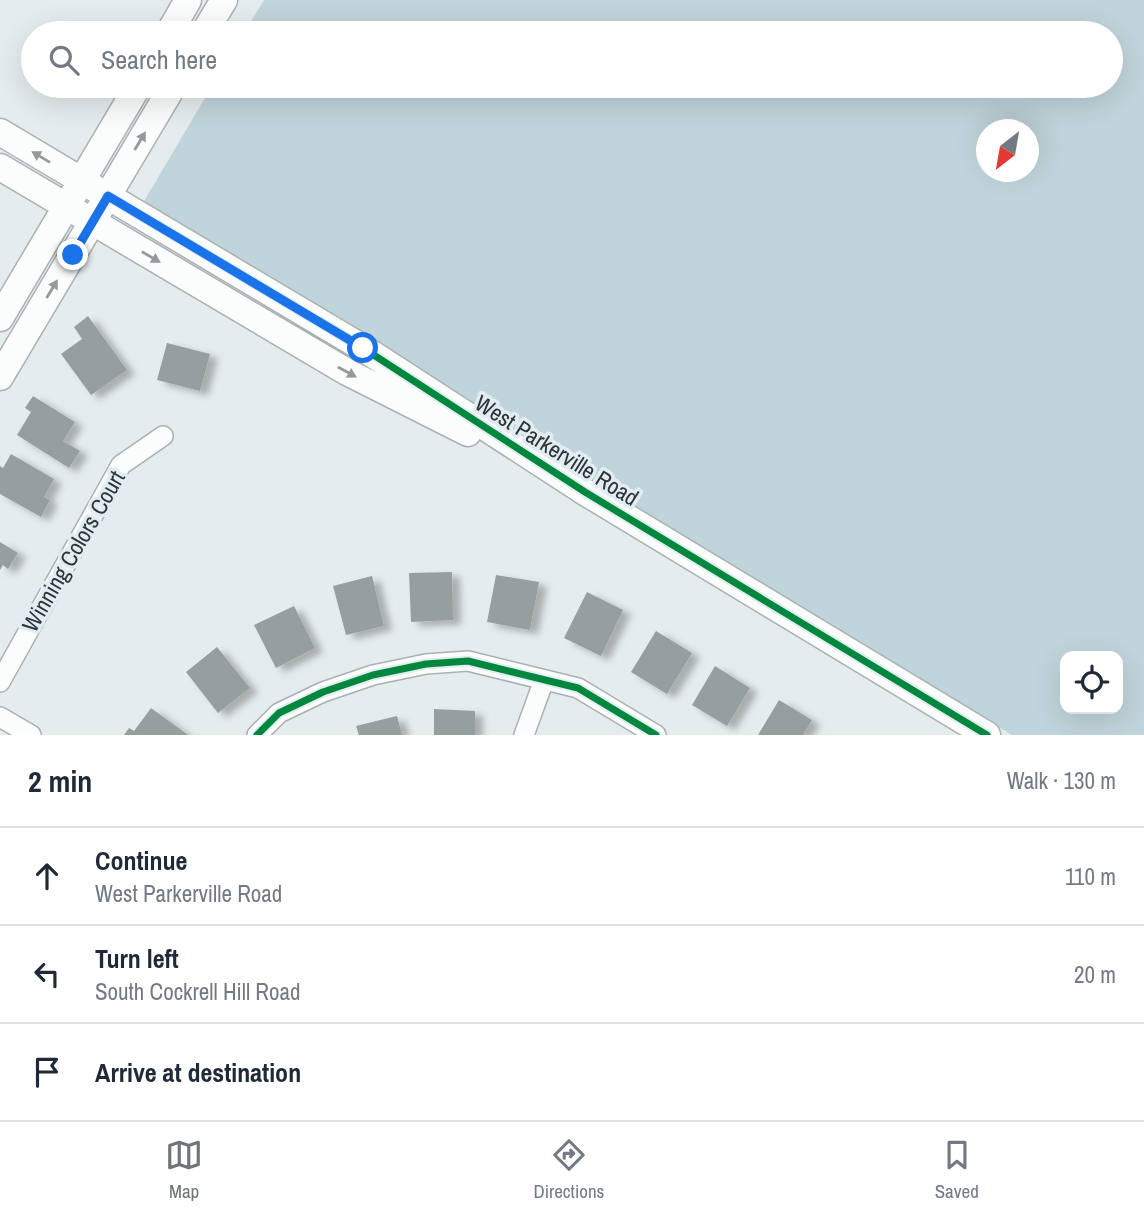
<!DOCTYPE html>
<meta charset="utf-8">
<style>
:root{--surface:#fff;--page:#f6f6f7;--text:#1f2937;--muted:#747a83;--line:#e0e1e3;--accent:#6f7577}
body{margin:0;font-family:"Archivo Narrow",sans-serif;background:var(--page);color:var(--text)}
.controls{position:absolute;right:21px;bottom:21px;display:grid;overflow:hidden;border-radius:14px;box-shadow:0 7px 28px #0002}
.controls button{width:63px;height:63px;display:grid;place-items:center;padding:0;border:0;border-bottom:2px solid var(--line);background:var(--surface);color:var(--text);font:35px sans-serif}
.compass{position:absolute;left:976px;top:119px;width:63px;height:63px;border-radius:50%;background:var(--surface);box-shadow:0 7px 28px #0002;rotate:211deg}
.stop{position:absolute;width:21px;height:21px;margin:-16px;border:5px solid #1a73e8;border-radius:50%;background:#fff}
.stop.end{background:#1a73e8;border-color:#fff;box-shadow:0 2px 7px #0008}
.list{margin:0;padding:0;list-style:none}
h2{display:flex;justify-content:space-between;align-items:center;height:91px;margin:0;padding:0 28px;font-size:30px}
h2 small{font-size:23px;font-weight:400;color:var(--muted)}
.list li{display:grid;grid-template-columns:46px 1fr auto;gap:21px;align-items:center;box-sizing:border-box;height:98px;padding:0 28px;border-top:2px solid var(--line)}
.list b{display:block;font-size:26px;white-space:nowrap}
.list p{margin:0;font-size:23px;white-space:nowrap;color:var(--muted)}
.list em{font-size:23px;font-style:normal;color:var(--muted)}
.icon{flex:none;width:38px;height:38px;fill:none;stroke:currentColor;stroke-width:2;stroke-linecap:round;stroke-linejoin:round}
.map{position:relative;flex:none;width:1144px;height:735px;overflow:hidden}
.search{position:absolute;background:var(--surface);box-shadow:0 7px 28px #0002;left:21px;right:21px;top:21px;height:77px;display:flex;align-items:center;gap:18px;box-sizing:border-box;padding:0 24px;border-radius:38px;color:var(--muted);font-size:26px}
.sheet{height:385px;background:var(--surface)}
nav{display:flex;justify-content:space-around;align-items:center;box-sizing:border-box;height:98px;border-top:2px solid var(--line);background:var(--surface);font-size:19px;color:var(--muted)}
nav a{display:grid;justify-items:center;gap:4px}
nav .on{color:var(--accent)}
.map>svg:first-child{display:block}
.green{fill:#c0d4db;fill-rule:evenodd}
.building{fill:#959fa0;filter:url(#shadow)}
.lines{fill:none;stroke-linecap:round;stroke-linejoin:round}
.street-casing{stroke:#abb1b3;stroke-width:22}
.secondary-casing{stroke:#abb1b3;stroke-width:29}
.street{stroke:#fbfcfc;stroke-width:19}
.secondary{stroke:#fbfcfc;stroke-width:26}
.cycleway-casing{stroke:#e1edf2;stroke-width:11}
.cycleway{stroke:#00873e;stroke-width:7}
.oneway{fill:#96989a}
.route{stroke:#1a73e8;stroke-width:9}
.labels{text-anchor:middle;dominant-baseline:central;stroke-width:7;stroke-linejoin:round;paint-order:stroke}
.street-label{font-size:23px;fill:#303537;stroke:#e1edf2}
</style>
<div class="map">
<svg width="1144" height="735" viewBox="0 0 1144 735">
<defs>
<filter id="shadow"><feDropShadow dx="8" dy="4.5" stdDeviation="3.5" flood-color="#0004"/></filter>
</defs>
<rect width="100%" height="100%" fill="#e5ecee"/>
<path class="green" d="M264,0H1144V735H1012L140,208L212,86H1111V33H244ZM986,130H1028V172H986ZM1065,656H1118V709H1065Z"/>
<path class="building" d="M88,316L127,370L91,395L61,354L82,339L74,327Z
M167,343L210,354L200,391L157,380Z
M33,396L75,422L63,441L80,451L69,468L17,435L31,412L25,408Z
M11,454L54,479L44,497L50,500L41,517L0,494V466L3,468Z
M0,542L18,553L8,569L3,565L0,570Z
M452,572L453,620L411,622L409,573Z
M496,575L539,582L530,630L487,622Z
M372,576L384,626L346,635L333,586Z
M587,592L623,610L601,656L564,638Z
M294,606L315,648L276,668L254,625Z
M656,631L692,653L667,694L631,672Z
M217,647L250,688L218,713L186,672Z
M715,666L750,688L727,726L692,705Z
M779,700L812,720L803,735H758Z
M151,708L188,735H124L129,728L134,731Z
M434,709L475,711V735H434Z
M397,716L402,735H359L356,726Z"/>
<g class="lines">
<defs>
<path id="street" d="M0,682L121,465L163,436
M0,717L31,735
M257,735L279,713L323,692L373,675L426,664L468,661L578,688L656,735
M524,735L544,680"/>
<path id="secondary" d="M169,33L188,0
M204,33L224,0
M0,132L363,348L585,492L987,735
M0,167L347,372L468,433
M0,318L138,86
M0,377L173,86"/>
</defs>
<use href="#street" class="street-casing"/>
<use href="#secondary" class="secondary-casing"/>
<use href="#street" class="street"/>
<use href="#secondary" class="secondary"/>
<defs>
<path id="cycleway" d="M108,196L363,348L585,492L987,735
M257,735L279,713L323,692L373,675L426,664L468,661L578,688L656,735"/>
</defs>
<use href="#cycleway" class="cycleway-casing"/>
<use href="#cycleway" class="cycleway"/>
</g>
<defs><path id="oneway-solid" d="M-6-.8H1V-3.2L6.5 0L1 3.2V.8H-6Z" transform="scale(1.75)"/></defs>
<g class="oneway">
<use href="#oneway-solid" transform="translate(140 141) rotate(-59)"/>
<use href="#oneway-solid" transform="translate(41 157) rotate(-149)"/>
<use href="#oneway-solid" transform="translate(151 257) rotate(30)"/>
<use href="#oneway-solid" transform="translate(52 289) rotate(-59)"/>
<use href="#oneway-solid" transform="translate(347 372) rotate(29)"/>
</g>
<g class="lines">
<path class="route" d="M73,255L108,196L363,348"/>
</g>
<g class="labels">
<g class="street-label">
<text transform="translate(557 450) rotate(32)">West Parkerville Road</text>
<text transform="translate(73 551) rotate(-60)">Winning Colors Court</text>
</g>
</g>
</svg>
<div class="controls">
<button><svg class="icon" aria-label="locate" viewBox="0 0 24 24"><circle cx="12" cy="12" r="6"/><path d="M12 2v4M12 18v4M2 12h4M18 12h4"/></svg></button>
</div>
<svg class="compass" viewBox="-18 -18 36 36"><path d="M0-13l5 13h-10z" fill="#e53935"/><path d="M0 13l5-13h-10z" fill="#747a83"/></svg>
<div class="stop" style="left:363px;top:348px"></div>
<div class="stop end" style="left:73px;top:255px"></div>
<div class="search"><svg class="icon" aria-label="search" viewBox="0 0 24 24"><circle cx="10" cy="10" r="6"/><path d="M15 15l6 6"/></svg>Search here</div>
</div>
<section class="sheet">
<h2>2 min<small>Walk · 130 m</small></h2>
<ul class="list">
<li><svg class="icon" aria-label="ahead" viewBox="0 0 24 24"><path d="M12 20V5M6 11l6-6 6 6"/></svg><div><b>Continue</b><p>West Parkerville Road</p></div><em>110 m</em></li>
<li><svg class="icon" aria-label="left" viewBox="0 0 24 24"><path d="M17 20v-9H6M10 6l-5 5 5 5"/></svg><div><b>Turn left</b><p>South Cockrell Hill Road</p></div><em>20 m</em></li>
<li><svg class="icon" aria-label="arrive" viewBox="0 0 24 24"><path d="M6 21V4h12l-3 4 3 4H6"/></svg><div><b>Arrive at destination</b></div></li>
</ul>
</section>
<nav>
<a class="on"><svg class="icon" aria-label="map" viewBox="0 0 24 24"><path d="M3 6l6-2 6 2 6-2v14l-6 2-6-2-6 2zM9 4v14M15 6v14"/></svg>Map</a>
<a><svg class="icon" aria-label="directions" viewBox="0 0 24 24"><path d="M12 3l9 9-9 9-9-9zM9 14v-3h6M13 9l2 2-2 2"/></svg>Directions</a>
<a><svg class="icon" aria-label="saved" viewBox="0 0 24 24"><path d="M7 4h10v16l-5-4-5 4z"/></svg>Saved</a>
</nav>
